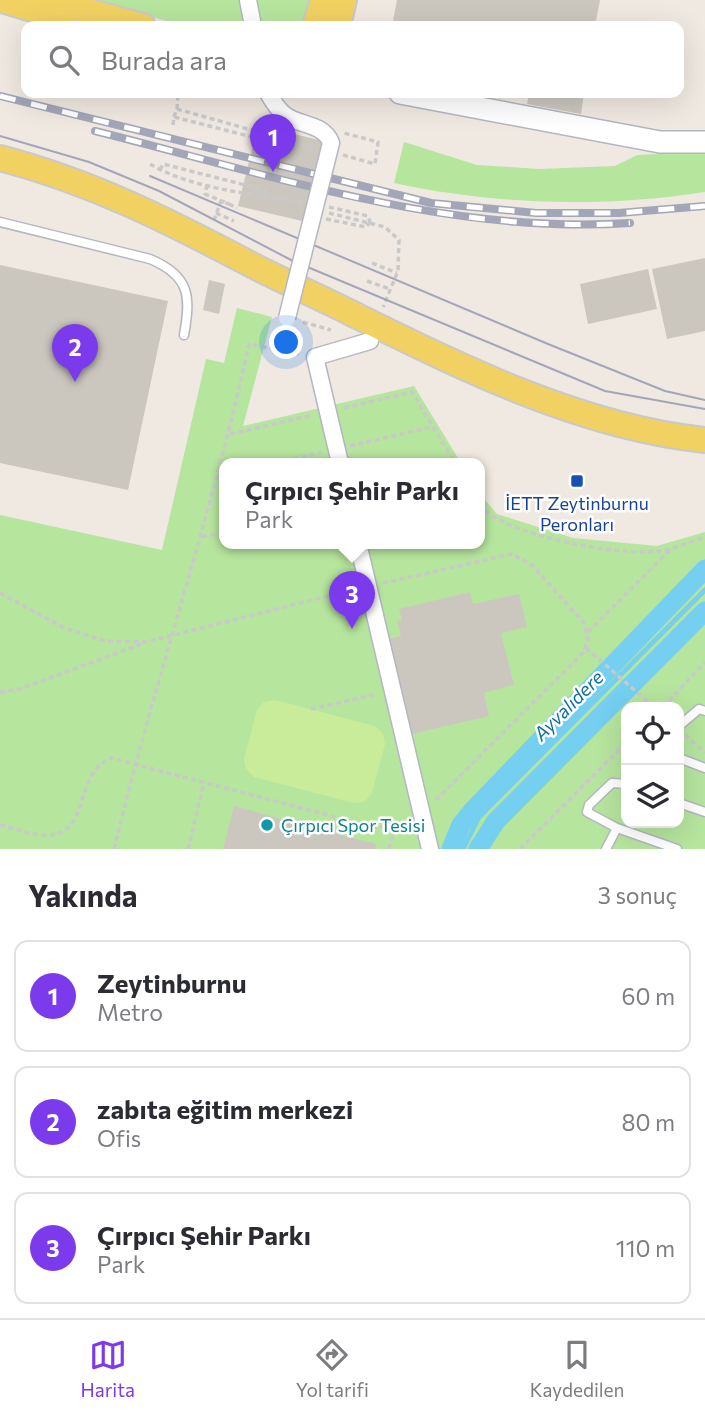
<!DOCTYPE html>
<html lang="tr">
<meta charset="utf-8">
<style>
:root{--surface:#fff;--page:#f2f2f3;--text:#2b2b33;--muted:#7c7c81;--line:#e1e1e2;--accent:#7c3aed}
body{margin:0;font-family:Commissioner,sans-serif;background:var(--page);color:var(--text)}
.controls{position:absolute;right:21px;bottom:21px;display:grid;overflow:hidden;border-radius:14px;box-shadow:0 7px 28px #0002}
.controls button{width:63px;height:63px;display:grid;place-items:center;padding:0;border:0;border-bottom:2px solid var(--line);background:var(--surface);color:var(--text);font:35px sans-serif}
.you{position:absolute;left:287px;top:343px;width:24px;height:24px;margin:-18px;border:5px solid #fff;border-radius:50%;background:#1a73e8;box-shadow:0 0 0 10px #1a73e833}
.badge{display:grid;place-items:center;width:46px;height:46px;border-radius:50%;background:var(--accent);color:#fff;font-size:23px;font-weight:700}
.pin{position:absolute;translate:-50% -58px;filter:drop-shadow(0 2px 4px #0008)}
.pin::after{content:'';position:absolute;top:37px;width:24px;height:21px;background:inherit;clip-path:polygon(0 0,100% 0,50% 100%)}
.popup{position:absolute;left:219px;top:458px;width:266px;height:91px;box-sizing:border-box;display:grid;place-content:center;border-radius:14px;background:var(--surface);filter:drop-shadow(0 2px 5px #0005);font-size:23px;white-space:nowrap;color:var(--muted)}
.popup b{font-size:26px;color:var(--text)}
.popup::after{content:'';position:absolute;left:50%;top:100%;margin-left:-14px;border:14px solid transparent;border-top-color:var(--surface)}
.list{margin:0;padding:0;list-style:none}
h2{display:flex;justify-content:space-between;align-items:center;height:91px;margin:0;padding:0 28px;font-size:30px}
h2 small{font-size:23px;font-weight:400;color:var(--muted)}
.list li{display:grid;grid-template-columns:46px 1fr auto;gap:21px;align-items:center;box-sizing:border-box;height:112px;margin:0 14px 14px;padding:0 14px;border:2px solid var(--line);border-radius:14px}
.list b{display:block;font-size:26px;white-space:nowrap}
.list p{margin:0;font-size:23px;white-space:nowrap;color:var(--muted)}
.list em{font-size:23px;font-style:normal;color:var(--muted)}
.icon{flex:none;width:38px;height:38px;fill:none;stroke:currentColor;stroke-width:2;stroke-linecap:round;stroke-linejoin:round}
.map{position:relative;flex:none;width:705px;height:849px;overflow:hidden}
.search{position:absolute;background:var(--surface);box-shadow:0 7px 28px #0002;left:21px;right:21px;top:21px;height:77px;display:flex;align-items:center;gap:18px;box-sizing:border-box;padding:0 24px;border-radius:14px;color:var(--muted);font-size:26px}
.sheet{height:469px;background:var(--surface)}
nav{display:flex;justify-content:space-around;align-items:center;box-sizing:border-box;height:98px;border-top:2px solid var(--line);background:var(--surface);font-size:19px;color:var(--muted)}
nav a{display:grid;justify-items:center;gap:4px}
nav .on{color:var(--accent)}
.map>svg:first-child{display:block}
.green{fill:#b6e59e;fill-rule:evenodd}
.pitch{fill:#c9ec9a}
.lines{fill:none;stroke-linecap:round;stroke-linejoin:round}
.stream{stroke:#75cff0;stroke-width:5}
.canal{stroke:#75cff0;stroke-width:19}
.building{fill:#cbc7bf}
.lane-casing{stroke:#b4b7c1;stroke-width:11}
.street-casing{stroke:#b4b7c1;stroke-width:19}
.secondary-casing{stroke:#b4b7c1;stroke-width:24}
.primary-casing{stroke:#c9c9c9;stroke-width:28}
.path{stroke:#c9c9c9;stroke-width:3.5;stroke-dasharray:5 3.5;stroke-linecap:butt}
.lane{stroke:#fff;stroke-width:8}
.street{stroke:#fff;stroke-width:16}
.secondary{stroke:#fff;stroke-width:21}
.primary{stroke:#f2d163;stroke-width:24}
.tram{stroke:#a3a6b8;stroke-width:2}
.rail-casing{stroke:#a3a6b8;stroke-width:8}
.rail{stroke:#fff;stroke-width:5;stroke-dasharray:16;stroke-linecap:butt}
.street-bridge-casing{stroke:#b4b7c1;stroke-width:19;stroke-linecap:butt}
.street-bridge{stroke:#fff;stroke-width:16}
.transit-dot{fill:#1a4fb4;stroke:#fff;stroke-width:2.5}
.culture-dot{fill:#0f9aa8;stroke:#fff;stroke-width:2.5}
.labels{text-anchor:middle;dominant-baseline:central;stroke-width:5;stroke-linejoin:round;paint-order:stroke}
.transit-label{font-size:18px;fill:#164399;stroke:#fff}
.culture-label{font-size:18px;fill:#0d838f;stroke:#fff;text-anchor:start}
.water-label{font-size:19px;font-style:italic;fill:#0d6fa3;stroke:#fff}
</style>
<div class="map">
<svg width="705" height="849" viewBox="0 0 705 849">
<rect width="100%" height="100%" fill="#efe9e1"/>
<path class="green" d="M90,0H310L302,26H185Z
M404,142L477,165L540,169L615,166L637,155L705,152V192C602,208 496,205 394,183Z
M237,308L272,317L243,426L414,386L461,463H224V543H480V494L497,514L573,538L657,546L705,532V849H0V515L162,550L206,359L224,363ZM626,707H679V823H626Z"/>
<path class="pitch" d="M275,700L375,726L383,734L385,744L372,793L365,801L354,803L254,777L246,769L244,759L257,710L264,702Z"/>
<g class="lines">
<path class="stream" d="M463,849L479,817L705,590"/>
<path class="canal" d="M451,849L461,825L473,810L705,569
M478,849L496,821L705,611"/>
</g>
<path class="building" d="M397,0H600L595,26H392Z
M529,93H584L581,114L527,104Z
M258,125L339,145L319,225L238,206Z
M705,258V331L667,339L652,269Z
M0,265L168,301L128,490L0,463Z
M648,269L657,309L588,324L580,284Z
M209,280L225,284L219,314L203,310Z
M470,592L473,604L519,594L527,627L501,633L514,685L484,693L489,716L412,734L388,639L401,636L397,621L402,620L399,609Z
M234,806L296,823L297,819L315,824L314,828L376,844L375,849H223Z"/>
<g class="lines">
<defs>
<path id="lane" d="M0,222L150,259C190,276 191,296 184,335
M679,726L699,709L705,711
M679,758L705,768
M626,784L612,783L589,805L587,812L617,828L677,849
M679,803L705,812
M606,849L617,828"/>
<path id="street" d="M248,0L253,26
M340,463L315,357L370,341
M358,543L430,849"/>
<path id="secondary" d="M400,93L660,142H705"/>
<path id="primary" d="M2,0L62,18
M47,0L143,26
M315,26L323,0
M338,26L344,0
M0,158C89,181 167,220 248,263C282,281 318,296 353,314C463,368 581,427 705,440"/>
</defs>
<use href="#lane" class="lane-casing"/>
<use href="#street" class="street-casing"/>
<use href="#secondary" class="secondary-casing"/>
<use href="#primary" class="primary-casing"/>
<path class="path" d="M177,109L178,93
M174,117L177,109L315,148
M173,125L174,117L276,143L277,137
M343,155L375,164L378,142L344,133
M150,164C195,190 250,193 301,202
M160,170L163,164L265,190L264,195
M207,185L205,194L229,204L221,201L213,223
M229,204L237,208
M329,207L368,216L370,222
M216,213L234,221
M329,213L385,227L399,240L398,271L383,307
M326,219L366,227L370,222
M372,263L397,273
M367,281L390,289
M303,322L331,330
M344,408L412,392L455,463
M230,434L313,415
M350,446L432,427
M277,463L322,452
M480,504C499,535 622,557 658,551C674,549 690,542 705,537
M202,537L224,532
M383,583L512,554L531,564L584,623L588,639L583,653L435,801
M0,593L64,628L105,641L146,642L352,590
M588,632L671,549
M586,648L654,707
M0,692L20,689L144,643
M663,707L705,662
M311,709L377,694
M685,735L705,753
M0,825C14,828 30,835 44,835C93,837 71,775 111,758L377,828L407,823
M114,849C155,679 212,515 249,344L299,354
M188,849L204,782
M389,849L395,827
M520,849L626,743"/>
<use href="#lane" class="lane"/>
<use href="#street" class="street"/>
<use href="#secondary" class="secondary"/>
<use href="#primary" class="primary"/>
<path class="tram" d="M0,136L89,162L159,191L293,261L605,391L705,409
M150,176L548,344L665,391L705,400"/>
<defs>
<path id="rail" d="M0,96L431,203L536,213H619L705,206
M95,131C271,175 447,235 630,223"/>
</defs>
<use href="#rail" class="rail-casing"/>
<use href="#rail" class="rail"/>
<defs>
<path id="street-bridge" d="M268,93C272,100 278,110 285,115C299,126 324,123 331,143L287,318"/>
</defs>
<use href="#street-bridge" class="street-bridge-casing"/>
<use href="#street-bridge" class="street-bridge"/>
</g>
<rect class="transit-dot" x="570" y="474" width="14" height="14" rx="3.5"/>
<circle class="culture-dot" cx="267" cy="825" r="7"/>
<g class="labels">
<g class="transit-label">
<text x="577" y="503">İETT Zeytinburnu<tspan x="577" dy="21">Peronları</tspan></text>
</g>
<g class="culture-label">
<text x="281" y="825">Çırpıcı Spor Tesisi</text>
</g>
<g class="water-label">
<text transform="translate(568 705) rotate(-45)">Ayvalıdere</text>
</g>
</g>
</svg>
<div class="controls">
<button><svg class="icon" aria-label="locate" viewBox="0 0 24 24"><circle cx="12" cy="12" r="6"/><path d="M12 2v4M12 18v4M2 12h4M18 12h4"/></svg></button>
<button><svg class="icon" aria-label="layers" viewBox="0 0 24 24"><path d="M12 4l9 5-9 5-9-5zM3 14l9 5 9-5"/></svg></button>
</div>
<div class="you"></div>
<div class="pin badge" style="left:273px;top:172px">1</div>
<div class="pin badge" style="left:75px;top:382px">2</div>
<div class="pin badge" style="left:352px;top:629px">3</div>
<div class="popup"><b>Çırpıcı Şehir Parkı</b>Park</div>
<div class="search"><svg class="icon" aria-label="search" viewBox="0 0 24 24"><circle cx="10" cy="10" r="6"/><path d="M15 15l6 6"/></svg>Burada ara</div>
</div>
<section class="sheet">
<h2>Yakında<small>3 sonuç</small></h2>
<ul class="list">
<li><span class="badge">1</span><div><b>Zeytinburnu</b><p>Metro</p></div><em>60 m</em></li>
<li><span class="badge">2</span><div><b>zabıta eğitim merkezi</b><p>Ofis</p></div><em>80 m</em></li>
<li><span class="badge">3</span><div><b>Çırpıcı Şehir Parkı</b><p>Park</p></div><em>110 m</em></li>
</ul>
</section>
<nav>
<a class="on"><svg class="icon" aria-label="map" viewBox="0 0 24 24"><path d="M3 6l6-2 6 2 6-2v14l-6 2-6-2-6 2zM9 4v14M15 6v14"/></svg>Harita</a>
<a><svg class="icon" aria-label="directions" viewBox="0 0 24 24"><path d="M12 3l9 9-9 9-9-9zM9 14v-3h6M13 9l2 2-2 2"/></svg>Yol tarifi</a>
<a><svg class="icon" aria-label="saved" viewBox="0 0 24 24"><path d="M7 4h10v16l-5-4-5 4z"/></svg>Kaydedilen</a>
</nav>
